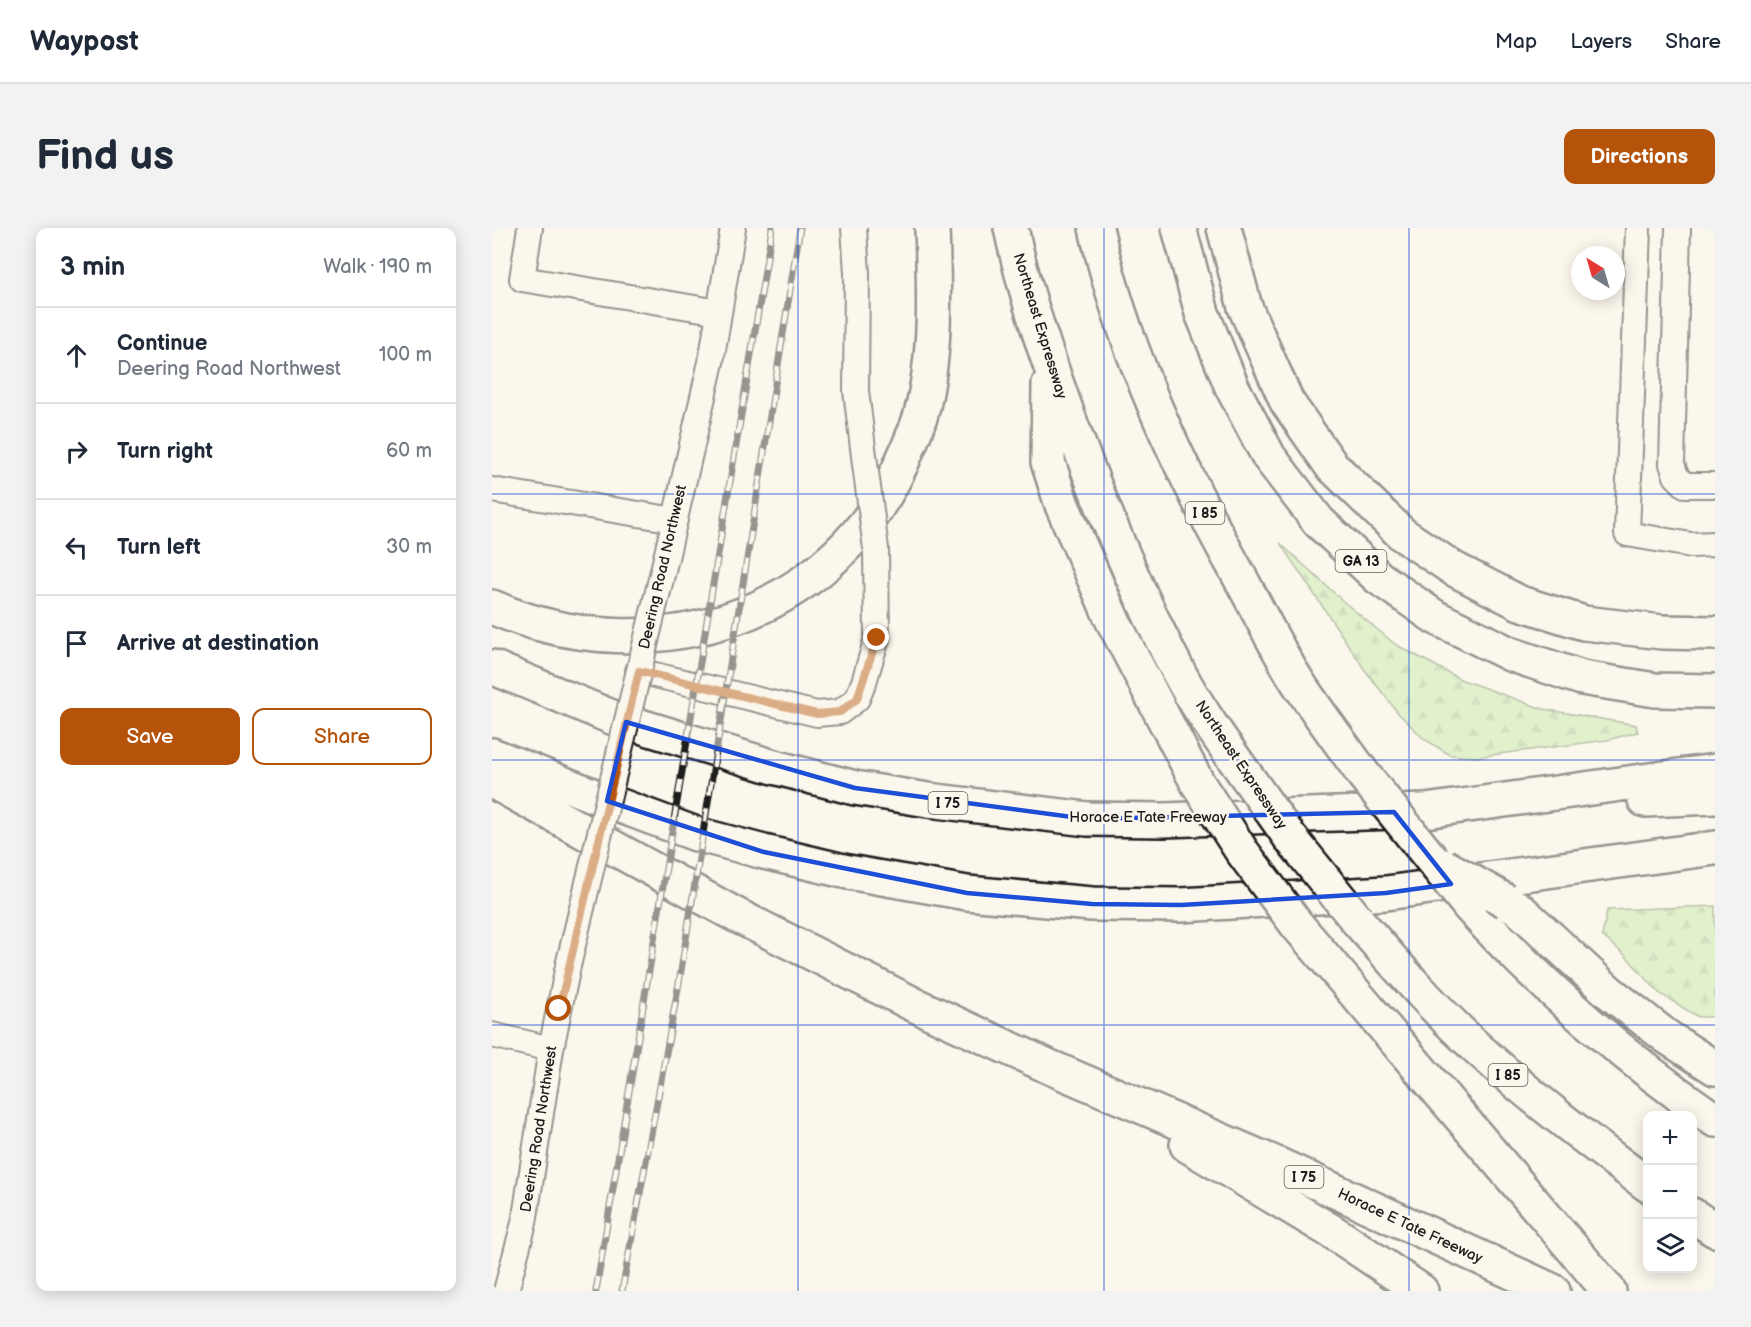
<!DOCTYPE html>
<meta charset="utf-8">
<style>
:root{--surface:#fff;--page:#f2f2f3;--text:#1f2937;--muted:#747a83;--line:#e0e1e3;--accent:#b45309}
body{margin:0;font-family:"Balsamiq Sans",sans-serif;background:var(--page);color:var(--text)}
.controls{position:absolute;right:18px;bottom:18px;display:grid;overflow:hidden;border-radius:12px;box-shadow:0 3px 15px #0003}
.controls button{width:54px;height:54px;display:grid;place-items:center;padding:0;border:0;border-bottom:2px solid var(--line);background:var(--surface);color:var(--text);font:30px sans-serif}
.compass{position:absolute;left:1079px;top:18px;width:54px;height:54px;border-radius:50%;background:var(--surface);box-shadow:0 3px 15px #0003;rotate:323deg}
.stop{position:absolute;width:18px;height:18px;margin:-14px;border:4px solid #b45309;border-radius:50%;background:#fff}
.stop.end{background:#b45309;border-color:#fff;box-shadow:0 2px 6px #0008}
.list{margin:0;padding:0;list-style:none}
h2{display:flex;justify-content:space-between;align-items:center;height:78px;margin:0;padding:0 24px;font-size:26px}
h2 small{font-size:20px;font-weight:400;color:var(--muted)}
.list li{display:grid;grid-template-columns:39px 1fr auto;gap:18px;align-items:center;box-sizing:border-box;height:96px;padding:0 24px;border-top:2px solid var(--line)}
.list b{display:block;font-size:22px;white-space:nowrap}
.list p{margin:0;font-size:20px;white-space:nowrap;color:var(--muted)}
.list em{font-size:20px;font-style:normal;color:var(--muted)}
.actions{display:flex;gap:12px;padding:18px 24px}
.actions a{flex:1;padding:14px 0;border:2px solid var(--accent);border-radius:12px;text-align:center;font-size:21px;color:var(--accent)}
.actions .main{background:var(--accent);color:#fff}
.icon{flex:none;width:33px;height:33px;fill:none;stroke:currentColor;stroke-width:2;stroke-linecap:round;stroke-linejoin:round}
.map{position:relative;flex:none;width:1223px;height:1063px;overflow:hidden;border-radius:12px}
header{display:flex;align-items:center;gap:36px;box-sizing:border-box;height:84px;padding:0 30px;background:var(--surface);border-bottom:2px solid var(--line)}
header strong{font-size:28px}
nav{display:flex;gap:33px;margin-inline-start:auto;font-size:21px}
.intro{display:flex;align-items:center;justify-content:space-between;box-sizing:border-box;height:144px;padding:0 36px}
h1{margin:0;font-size:42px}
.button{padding:15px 27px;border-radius:12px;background:var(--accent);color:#fff;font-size:21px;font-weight:700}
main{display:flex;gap:36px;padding:0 36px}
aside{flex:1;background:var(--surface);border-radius:12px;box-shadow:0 3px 15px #0003}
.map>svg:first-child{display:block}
.forest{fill:url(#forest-firs);stroke:#6e8260;stroke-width:1.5}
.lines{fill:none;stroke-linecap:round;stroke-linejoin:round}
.minor-casing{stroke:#1c1c1c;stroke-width:28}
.highway-casing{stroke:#1c1c1c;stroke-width:38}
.minor{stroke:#fbf7ec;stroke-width:24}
.highway{stroke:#fbf7ec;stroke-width:33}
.rail-casing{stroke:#1c1c1c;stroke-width:7}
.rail{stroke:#fbf7ec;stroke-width:4.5;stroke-dasharray:14;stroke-linecap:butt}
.minor-bridge-casing{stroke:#1c1c1c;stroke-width:28;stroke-linecap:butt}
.highway-bridge-casing{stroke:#1c1c1c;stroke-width:38;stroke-linecap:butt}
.minor-bridge{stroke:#fbf7ec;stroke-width:24}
.highway-bridge{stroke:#fbf7ec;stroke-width:33}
.route{stroke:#b45309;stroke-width:8}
.marked{fill:none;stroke:#1d4ed8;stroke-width:4.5;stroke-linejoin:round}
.grid{fill:none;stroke:#1d4ed8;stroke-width:1.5;stroke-opacity:0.55}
.labels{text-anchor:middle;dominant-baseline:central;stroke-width:5;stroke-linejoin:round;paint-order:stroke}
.shield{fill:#fbf7ec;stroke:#5f5e5a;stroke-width:1.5}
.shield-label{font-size:14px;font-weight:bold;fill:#1c1c1c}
.street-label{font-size:15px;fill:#1c1c1c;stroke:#fbf7ec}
</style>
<header>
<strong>Waypost</strong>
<nav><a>Map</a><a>Layers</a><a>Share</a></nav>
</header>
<div class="intro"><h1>Find us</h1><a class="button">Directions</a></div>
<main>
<aside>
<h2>3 min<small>Walk · 190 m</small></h2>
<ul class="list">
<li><svg class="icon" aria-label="ahead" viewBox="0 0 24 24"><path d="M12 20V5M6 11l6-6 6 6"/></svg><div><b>Continue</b><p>Deering Road Northwest</p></div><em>100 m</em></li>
<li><svg class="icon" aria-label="right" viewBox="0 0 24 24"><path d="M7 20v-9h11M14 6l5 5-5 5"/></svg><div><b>Turn right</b></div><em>60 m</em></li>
<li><svg class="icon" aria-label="left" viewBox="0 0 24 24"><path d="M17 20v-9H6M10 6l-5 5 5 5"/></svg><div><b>Turn left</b></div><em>30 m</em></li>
<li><svg class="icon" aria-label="arrive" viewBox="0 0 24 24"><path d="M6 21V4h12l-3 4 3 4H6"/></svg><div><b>Arrive at destination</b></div></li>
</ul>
<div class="actions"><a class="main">Save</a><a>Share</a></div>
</aside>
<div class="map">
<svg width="1223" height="1063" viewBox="0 0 1223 1063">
<defs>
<pattern id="forest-firs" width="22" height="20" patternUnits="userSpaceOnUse" patternTransform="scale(1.5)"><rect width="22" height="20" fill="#bfe8a5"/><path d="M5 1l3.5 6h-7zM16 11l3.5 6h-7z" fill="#a4c68d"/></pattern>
</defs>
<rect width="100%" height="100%" fill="#fbf7ec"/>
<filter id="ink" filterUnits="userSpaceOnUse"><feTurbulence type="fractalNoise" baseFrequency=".0167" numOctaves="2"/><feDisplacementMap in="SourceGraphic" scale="12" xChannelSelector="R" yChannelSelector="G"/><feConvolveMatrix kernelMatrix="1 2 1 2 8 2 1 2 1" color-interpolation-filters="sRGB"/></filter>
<g filter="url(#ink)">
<path class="forest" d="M788,315L852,374L903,416L968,451L1051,481L1144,497L1146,504L1115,512L984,529L958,527L932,511L906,485L873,442Z
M1223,678V789H1206L1167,765L1133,727L1110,708L1115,682Z"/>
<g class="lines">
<defs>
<path id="minor" d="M38,0L30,51L227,84
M362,0L365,45L364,163L373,236
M1146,0L1135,306L1199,317L1223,316
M1186,0L1180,236L1184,248L1193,257H1223
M0,262L183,292
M174,330L219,134L241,0
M146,443L325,486L348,484L365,471L372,454L385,410L384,321
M0,807L59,821
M14,1063L32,995L59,821L76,738"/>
<path id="highway" d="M519,0C533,67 556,132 579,196C610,280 644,363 686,443C706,481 733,518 758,553
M604,0C632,125 688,242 750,353C768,386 785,421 805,453C826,485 849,515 871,546
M687,0L710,85L740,159L777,229L827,294L887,350L943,389L1018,426L1090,450L1163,462L1223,463
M732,0L753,79L795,174L839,237L910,306L962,341L1028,375L1092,395L1170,404L1223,405
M557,156L556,234L570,277L620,391L705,554
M0,379C161,449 350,389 416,220C421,208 426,197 429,186C445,126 442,61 440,0
M0,439L122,490L282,539L363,560L436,572L595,591L672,592L933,583L1223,543
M0,527L110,571L204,606L272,624L356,644L475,665L600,676L689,677L894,665L1223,620
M0,553L242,686L421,776L560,840L789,938L1061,1063
M1153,572L1223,569
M1014,673L1027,681L1117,764L1175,809L1223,840
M977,678C1048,757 1135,832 1223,892
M865,692C906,739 947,787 994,828C1045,874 1101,916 1156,957
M805,697L1117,1063
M695,917L844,1006L929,1063
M1200,987L1223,1002"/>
</defs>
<use href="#minor" class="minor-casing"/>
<use href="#highway" class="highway-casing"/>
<use href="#minor" class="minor"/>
<use href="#highway" class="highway"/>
<defs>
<path id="rail" d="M104,1063L280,0
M130,1063L187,755L308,0"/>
</defs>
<use href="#rail" class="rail-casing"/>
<use href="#rail" class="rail"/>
<defs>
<path id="minor-bridge" d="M373,236L384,321
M76,738L174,330"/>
<path id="highway-bridge" d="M871,546L977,678
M758,553L797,608L865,692
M705,554L749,622L805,697
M952,638L1014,673"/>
</defs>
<use href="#minor-bridge" class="minor-bridge-casing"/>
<use href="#highway-bridge" class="highway-bridge-casing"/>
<use href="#minor-bridge" class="minor-bridge"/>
<use href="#highway-bridge" class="highway-bridge"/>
</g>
</g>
<g class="lines" filter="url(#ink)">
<path class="route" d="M67,781L147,443L325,486L348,484L365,471L385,410"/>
</g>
<path d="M0 0H1223V1063H0ZM134,494L363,560L595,591L902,584L959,656L894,665L689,677L600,676L475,665L272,624L115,573Z" fill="#fbf7ec" fill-opacity=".55" fill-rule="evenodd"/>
<path class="marked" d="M134,494L363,560L595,591L902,584L959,656L894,665L689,677L600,676L475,665L272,624L115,573Z"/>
<path class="grid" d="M306,0V1063M612,0V1063M917,0V1063M0,266H1223M0,532H1223M0,797H1223"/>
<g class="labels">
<g class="shield">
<rect x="693.5" y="274" width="39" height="22" rx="4.5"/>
<rect x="843.5" y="322" width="51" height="22" rx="4.5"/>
<rect x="436.5" y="564" width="39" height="22" rx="4.5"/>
<rect x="996.5" y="836" width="39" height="22" rx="4.5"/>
<rect x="792.5" y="938" width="39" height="22" rx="4.5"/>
</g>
<g class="shield-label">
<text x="713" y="285">I 85</text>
<text x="869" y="333">GA 13</text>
<text x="456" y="575">I 75</text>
<text x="1016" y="847">I 85</text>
<text x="812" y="949">I 75</text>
</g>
<g class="street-label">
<text transform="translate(548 98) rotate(73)">Northeast Expressway</text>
<text transform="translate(171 339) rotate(-77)">Deering Road Northwest</text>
<text transform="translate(749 537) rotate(56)">Northeast Expressway</text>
<text x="656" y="589">Horace E Tate Freeway</text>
<text transform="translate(47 901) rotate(-81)">Deering Road Northwest</text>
<text transform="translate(918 998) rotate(25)">Horace E Tate Freeway</text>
</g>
</g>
</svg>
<div class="controls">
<button>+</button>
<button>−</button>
<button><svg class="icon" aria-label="layers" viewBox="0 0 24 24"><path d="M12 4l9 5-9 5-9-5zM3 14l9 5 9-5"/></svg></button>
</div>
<svg class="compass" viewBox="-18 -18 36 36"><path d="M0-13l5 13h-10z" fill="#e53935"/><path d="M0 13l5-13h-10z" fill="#747a83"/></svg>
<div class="stop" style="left:67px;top:781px"></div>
<div class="stop end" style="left:385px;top:410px"></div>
</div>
</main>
